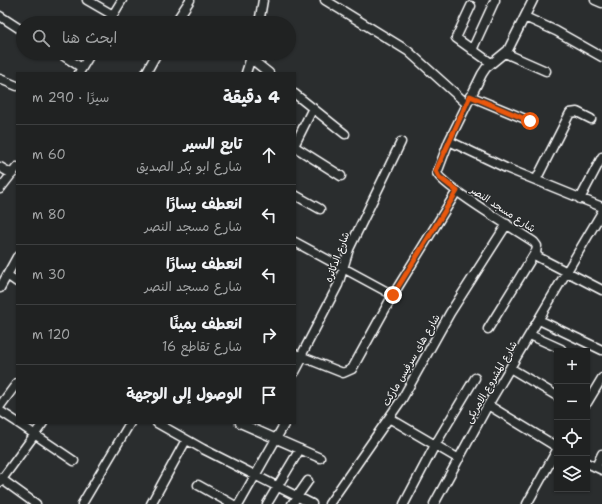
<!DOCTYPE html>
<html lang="ar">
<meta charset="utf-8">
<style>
:root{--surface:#202222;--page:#282a2a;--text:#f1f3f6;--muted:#a2a4a5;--line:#3d3f40}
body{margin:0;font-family:"Shantell Sans","Playpen Sans Arabic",sans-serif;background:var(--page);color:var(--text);direction:rtl}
.controls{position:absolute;right:12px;bottom:12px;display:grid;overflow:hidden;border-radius:0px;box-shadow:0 1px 3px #0004}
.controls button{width:36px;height:36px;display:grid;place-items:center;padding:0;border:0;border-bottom:1px solid var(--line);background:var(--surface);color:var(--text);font:20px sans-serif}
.stop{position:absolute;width:12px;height:12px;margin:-9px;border:3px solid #ea580c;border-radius:50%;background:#fff}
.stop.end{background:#ea580c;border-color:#fff;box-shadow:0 1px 4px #0008}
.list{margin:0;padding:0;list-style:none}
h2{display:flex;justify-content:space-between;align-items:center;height:52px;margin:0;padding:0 16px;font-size:17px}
h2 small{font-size:13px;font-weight:400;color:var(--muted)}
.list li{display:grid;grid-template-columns:26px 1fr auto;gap:12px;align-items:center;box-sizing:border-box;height:60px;padding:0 16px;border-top:1px solid var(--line)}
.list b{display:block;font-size:15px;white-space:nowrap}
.list p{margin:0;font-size:13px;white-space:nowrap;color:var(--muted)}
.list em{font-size:13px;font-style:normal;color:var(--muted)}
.icon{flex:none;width:22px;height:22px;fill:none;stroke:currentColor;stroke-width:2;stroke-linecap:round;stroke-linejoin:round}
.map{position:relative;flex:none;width:602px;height:504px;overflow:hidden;direction:ltr}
.search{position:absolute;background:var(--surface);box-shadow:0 1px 3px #0004;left:16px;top:16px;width:280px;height:44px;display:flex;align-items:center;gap:10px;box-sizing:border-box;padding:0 14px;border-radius:22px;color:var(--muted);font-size:15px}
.panel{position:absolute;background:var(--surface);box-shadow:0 1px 3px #0004;left:16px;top:72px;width:280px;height:352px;border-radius:0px;direction:rtl}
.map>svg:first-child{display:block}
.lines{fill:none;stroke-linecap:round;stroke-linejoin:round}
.minor-casing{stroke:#fff;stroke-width:11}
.minor{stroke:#2a2d2e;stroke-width:8}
.route{stroke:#ea580c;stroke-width:5}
.labels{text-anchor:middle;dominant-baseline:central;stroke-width:3;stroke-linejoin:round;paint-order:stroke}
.street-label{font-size:10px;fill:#fff;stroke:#2a2d2e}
</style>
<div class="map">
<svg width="602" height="504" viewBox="0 0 602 504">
<rect width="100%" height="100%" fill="#2a2d2e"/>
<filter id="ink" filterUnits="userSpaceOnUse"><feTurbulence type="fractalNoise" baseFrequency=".025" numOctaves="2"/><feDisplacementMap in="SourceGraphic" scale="8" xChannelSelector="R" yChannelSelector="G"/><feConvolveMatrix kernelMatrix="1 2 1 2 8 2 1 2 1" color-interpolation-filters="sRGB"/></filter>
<g filter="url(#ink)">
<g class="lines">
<defs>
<path id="minor" d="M87,0L113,15
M325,0L408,51L467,104
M533,0L508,50L486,68L482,74L449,141L437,173C441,185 519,232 534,242L537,246L536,253L538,257L602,290
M595,0L602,3
M471,6L456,38L491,63
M0,16L23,31
M525,17L556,31L602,57
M108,23L122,0
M175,23L190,0
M259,23L263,0
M472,50L495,0
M59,53L82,68
M505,53L546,71
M250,58L269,73
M79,73L91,53
M146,73L157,53
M246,73L252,54
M0,79L17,86
M295,94L345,134
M470,96L530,121
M449,141L506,168L602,207
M295,144L313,108
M295,147L341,176
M0,167L12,174
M536,180L570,113L577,112L591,119
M0,189L17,167
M295,195L320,209
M580,199L602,157
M295,242L393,295
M7,275L17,282
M0,288L17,257
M539,320L602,350
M488,329L536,251
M530,335L561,349
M295,354L343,373L352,369L393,295L457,191
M301,356L338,285L349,249L401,142
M510,368L557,396
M295,372L303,357
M587,403L602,378
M488,405L557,447
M0,406L17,383
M0,411L17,422
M389,418L459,459
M18,423L74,461
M157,423L203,449L312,504
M240,423L320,458
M587,463L602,470
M596,467L602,454
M0,478L36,504
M0,482L43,423
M198,485L232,504
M82,504L130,423
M151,504L186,440
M239,504L285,423
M267,504L300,449
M292,504L308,481
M329,504L402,399L450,313L507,224
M404,504L435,445L475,378
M434,504L488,405L602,212
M527,504L557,450"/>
</defs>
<use href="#minor" class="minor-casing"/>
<use href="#minor" class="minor"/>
</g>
</g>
<g class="lines" filter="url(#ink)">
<path class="route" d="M393,295L457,191L439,177L436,171L470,96L530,121"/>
</g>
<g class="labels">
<g class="street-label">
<text transform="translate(503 209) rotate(33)">شارع مسجد النصر</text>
<text transform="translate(337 257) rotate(-70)">شارع الدكاتره</text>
<text transform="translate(411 360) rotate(-60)">شارع هاى سرفيس ماركت</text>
<text transform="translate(491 382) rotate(-60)">شارع المشروع الامريكى</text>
</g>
</g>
</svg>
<div class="controls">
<button>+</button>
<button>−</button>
<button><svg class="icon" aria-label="locate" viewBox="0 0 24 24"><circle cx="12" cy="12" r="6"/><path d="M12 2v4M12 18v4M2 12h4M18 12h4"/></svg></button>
<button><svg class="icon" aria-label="layers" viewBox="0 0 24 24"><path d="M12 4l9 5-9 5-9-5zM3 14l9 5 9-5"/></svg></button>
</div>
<div class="stop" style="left:530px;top:121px"></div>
<div class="stop end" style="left:393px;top:295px"></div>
<div class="search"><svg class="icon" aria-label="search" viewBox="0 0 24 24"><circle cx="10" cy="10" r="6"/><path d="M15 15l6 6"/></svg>ابحث هنا</div>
<section class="panel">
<h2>4 دقيقة<small>سيرًا · 290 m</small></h2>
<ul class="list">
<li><svg class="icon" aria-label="ahead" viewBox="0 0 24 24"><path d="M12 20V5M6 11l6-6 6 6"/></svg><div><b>تابع السير</b><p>شارع ابو بكر الصديق</p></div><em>60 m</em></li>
<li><svg class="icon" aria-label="left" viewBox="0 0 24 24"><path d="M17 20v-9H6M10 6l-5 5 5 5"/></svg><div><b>انعطف يسارًا</b><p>شارع مسجد النصر</p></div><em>80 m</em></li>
<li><svg class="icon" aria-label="left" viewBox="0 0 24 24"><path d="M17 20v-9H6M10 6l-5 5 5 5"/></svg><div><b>انعطف يسارًا</b><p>شارع مسجد النصر</p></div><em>30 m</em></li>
<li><svg class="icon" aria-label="right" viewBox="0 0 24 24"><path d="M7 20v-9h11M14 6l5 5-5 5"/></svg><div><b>انعطف يمينًا</b><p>شارع تقاطع 16</p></div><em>120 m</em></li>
<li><svg class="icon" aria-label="arrive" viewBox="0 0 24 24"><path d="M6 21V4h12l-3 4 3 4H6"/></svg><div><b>الوصول إلى الوجهة</b></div></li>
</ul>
</section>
</div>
